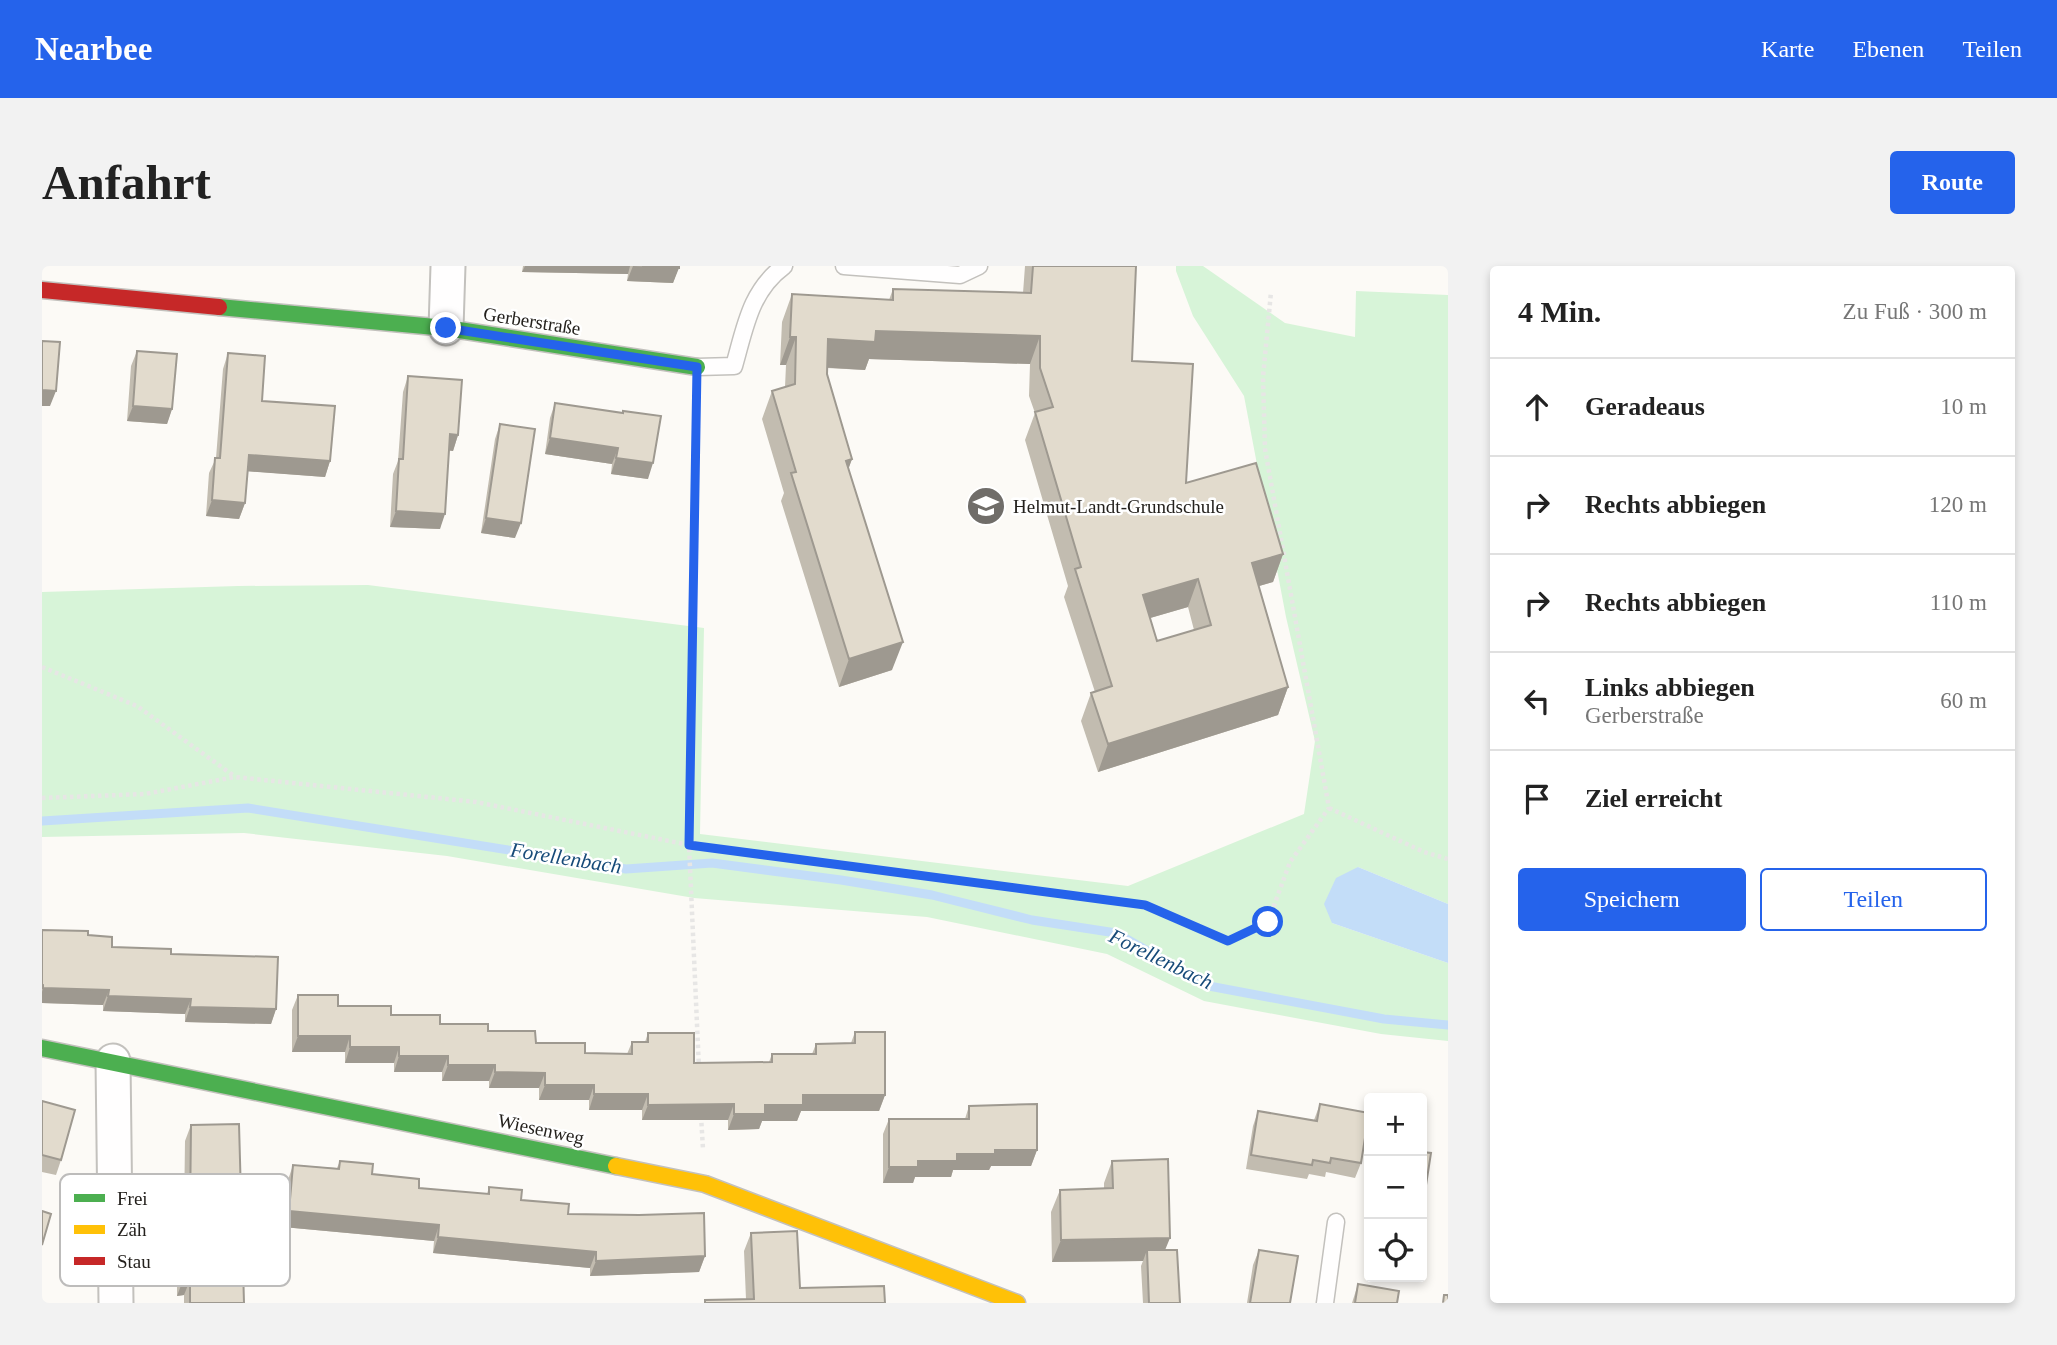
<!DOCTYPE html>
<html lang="de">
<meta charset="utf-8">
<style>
:root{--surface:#fff;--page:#f2f2f2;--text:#222;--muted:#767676;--line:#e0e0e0;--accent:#2563eb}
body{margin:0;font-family:"Times New Roman",serif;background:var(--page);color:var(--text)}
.controls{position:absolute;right:21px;bottom:21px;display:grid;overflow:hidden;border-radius:7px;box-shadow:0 4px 10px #0003}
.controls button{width:63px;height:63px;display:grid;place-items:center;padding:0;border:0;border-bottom:2px solid var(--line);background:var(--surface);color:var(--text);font:35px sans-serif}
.stop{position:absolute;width:21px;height:21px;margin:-16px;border:5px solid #2563eb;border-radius:50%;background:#fff}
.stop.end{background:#2563eb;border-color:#fff;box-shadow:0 2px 7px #0008}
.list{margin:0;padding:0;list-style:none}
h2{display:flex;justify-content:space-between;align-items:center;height:91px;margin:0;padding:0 28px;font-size:30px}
h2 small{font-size:23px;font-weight:400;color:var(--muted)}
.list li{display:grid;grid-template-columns:46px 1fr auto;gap:21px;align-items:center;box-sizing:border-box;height:98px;padding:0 28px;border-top:2px solid var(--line)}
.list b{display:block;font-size:26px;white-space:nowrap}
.list p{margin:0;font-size:23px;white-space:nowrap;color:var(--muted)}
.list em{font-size:23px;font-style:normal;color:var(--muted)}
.actions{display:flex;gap:14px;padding:21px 28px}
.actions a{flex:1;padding:16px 0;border:2px solid var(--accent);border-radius:7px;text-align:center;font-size:24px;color:var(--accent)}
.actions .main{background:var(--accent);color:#fff}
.icon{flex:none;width:38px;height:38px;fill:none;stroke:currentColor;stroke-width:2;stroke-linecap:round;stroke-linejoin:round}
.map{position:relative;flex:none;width:1406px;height:1037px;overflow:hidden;border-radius:7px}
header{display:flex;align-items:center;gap:42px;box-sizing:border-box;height:98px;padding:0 35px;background:var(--accent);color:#fff}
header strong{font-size:33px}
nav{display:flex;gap:38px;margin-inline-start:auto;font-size:24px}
.intro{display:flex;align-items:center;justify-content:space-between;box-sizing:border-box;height:168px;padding:0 42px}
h1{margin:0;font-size:49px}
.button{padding:18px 32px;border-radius:7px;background:var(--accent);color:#fff;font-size:24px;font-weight:700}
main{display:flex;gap:42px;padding:0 42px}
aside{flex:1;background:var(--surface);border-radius:7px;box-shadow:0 4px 10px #0003}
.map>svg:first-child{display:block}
.green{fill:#d7f4d8}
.water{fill:#c3ddf8}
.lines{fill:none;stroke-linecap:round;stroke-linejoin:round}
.stream{stroke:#c3ddf8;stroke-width:9}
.lane-casing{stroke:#c3c1bd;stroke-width:19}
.street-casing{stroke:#c3c1bd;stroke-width:37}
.fast-casing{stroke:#c3c1bd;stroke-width:19}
.slow-casing{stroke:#c3c1bd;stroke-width:19}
.jam-casing{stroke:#c3c1bd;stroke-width:19}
.path{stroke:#e7e6e5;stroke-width:4.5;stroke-dasharray:3.5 3.5;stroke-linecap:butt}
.lane{stroke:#fffefe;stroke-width:16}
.street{stroke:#fffefe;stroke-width:33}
.fast{stroke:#4caf50;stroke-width:16}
.slow{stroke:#ffc107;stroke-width:16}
.jam{stroke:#c62828;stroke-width:16}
.wall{fill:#c2bcb0;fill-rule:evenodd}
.shaded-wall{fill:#9e9990}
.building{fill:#e2dbcd;stroke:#9e9990;stroke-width:2;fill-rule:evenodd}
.route{stroke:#2563eb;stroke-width:9}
.labels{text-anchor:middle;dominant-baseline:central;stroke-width:5;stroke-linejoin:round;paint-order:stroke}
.street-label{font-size:19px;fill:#24211d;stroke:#fff}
.poi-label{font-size:19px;fill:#24211d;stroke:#fff;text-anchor:start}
.water-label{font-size:21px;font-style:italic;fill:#174b79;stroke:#fff}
.key{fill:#fff;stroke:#bdbcbb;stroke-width:2}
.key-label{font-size:19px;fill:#24211d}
</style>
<header>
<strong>Nearbee</strong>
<nav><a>Karte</a><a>Ebenen</a><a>Teilen</a></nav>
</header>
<div class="intro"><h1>Anfahrt</h1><a class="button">Route</a></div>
<main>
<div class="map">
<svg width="1406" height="1037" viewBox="0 0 1406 1037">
<rect width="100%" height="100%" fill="#fcfaf6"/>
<path class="green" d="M1134,0H1161L1243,57L1313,71L1314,25L1406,29V638L1316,601L1290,657L1406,697V775L1339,768L1162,735L1065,688L885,651L652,632L405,590L202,567L0,571V326L196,320L326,319L662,362L658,568L1086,620L1262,548L1273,475L1244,351L1202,130L1151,50L1134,5Z"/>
<path class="water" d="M1316,601L1406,638V697L1290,657L1282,638L1294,612Z"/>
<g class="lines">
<path class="stream" d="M0,555L206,542L584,603L670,597L799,614L890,629L990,654L1074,667L1167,720L1342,753L1406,759"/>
<defs>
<path id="lane" d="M802,0L918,9L937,0
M655,101L692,100C703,62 708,25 742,0
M1283,1037L1294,956"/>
<path id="street" d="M404,62L406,0
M71,795L74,1037"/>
<path id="fast" d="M177,41L404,62L655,101
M0,782L574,900"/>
<path id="slow" d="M574,900L663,918L975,1037"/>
<path id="jam" d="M0,24L177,41"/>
</defs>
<use href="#lane" class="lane-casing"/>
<use href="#street" class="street-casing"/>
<use href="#fast" class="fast-casing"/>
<use href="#slow" class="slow-casing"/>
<use href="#jam" class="jam-casing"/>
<path class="path" d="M654,133L647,579L1103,639L1186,675L1226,656L1248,596L1287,542L1223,183L1221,111L1229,26
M0,401L95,440L192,510
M0,532L103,528L193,511L434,536L647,579L657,803
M1287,542L1382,586L1406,593
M659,850L661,883"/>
<use href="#lane" class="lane"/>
<use href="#street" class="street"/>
<use href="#fast" class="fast"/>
<use href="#slow" class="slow"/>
<use href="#jam" class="jam"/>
</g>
<path class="wall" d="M481,0H637L631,17L585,15L586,8L480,6Z
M983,0H1094L1090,95L1144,217L1241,288L1231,316L1217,320L1246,421L1236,449L1056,506L1039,455L1049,427L1053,426L1022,331L1026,320L983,174L993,147L987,130L988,98L827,93L823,104L785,102V108L810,193L806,203L850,404L797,421L739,235L742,227L720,153L730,125L743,121L744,99H738L740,56L750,28L847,34L851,23L981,27ZM1146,341L1152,364L1115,375L1108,352Z
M95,85L130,143L125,158L85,155L89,100Z
M186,87L220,135L288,195L283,211L206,205L203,237L197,253L164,250L167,207L174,192L181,103Z
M366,110L416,169L411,185L407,184L398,263L348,261L351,208L356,195L361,126Z
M513,137L580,147L606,213L569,208L570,198L503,188L508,152Z
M458,158L473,272L439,267L453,173Z
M0,664L70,681L129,688L234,743L229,758L143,756V748L61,745V739L0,737Z
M256,729L296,740L446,765L494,777L543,787L585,788L590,776H603L606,767L652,797L727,796L730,788H770L774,778L809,777L813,766L843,829L837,845H759L755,855H720L717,863L686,864V854H600V844H547V834H497V822H447V815H400V806H352V797H303V786H250V744Z
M0,835L19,894L14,909L0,906Z
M1278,838L1319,897L1313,912L1284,906L1283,911L1267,908L1265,913L1204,903L1211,860L1216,845L1272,854Z
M927,840L995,884L989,900H949L947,904H911L909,911H873L871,917H841V868L847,853H923Z
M149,859L202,1037H142V1029L135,1030V1019H131L130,965L136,949H142L143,875Z
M298,895L330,908L377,922L445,928L447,921L479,934L526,948L663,990L657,1006L548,1010V1002L391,987L392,975L241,961L246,914L251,899L295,902Z
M1070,895L1123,984L1138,1037H1101L1099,1000L1101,995L1010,996L1009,946L1018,924L1062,923V917Z
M709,967L758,1022L843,1037H662L663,1034L704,1033L702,985Z
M1217,984L1248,1037H1205L1211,999Z
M1316,1018L1355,1037H1310Z"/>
<path class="shaded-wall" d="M483,0H588L586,8L480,6Z
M591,0L637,2L631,17L585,15Z
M834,65L998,70L988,98L827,93L823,104L775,101L786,73Z
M748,71H754L744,99H738Z
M0,124L14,125L8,140H0Z
M91,140L130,143L125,158L85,155Z
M408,168L416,169L411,185L402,184Z
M508,172L576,182L570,198L503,188Z
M207,189L288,195L283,211L201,205Z
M574,192L611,197L606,213L569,208Z
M810,193L800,221L804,195Z
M170,234L203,237L197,253L164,250Z
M354,245L403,248L398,263L348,261Z
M444,252L479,257L473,272L439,267Z
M1241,288L1231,316L1200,325L1210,297Z
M1156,313L1146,341L1091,357L1101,329Z
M861,376L850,404L797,421L807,393Z
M1246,421L1236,449L1056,506L1066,478Z
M1,722L67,724L61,739L0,737V726Z
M66,730L149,733L143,748L61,745Z
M148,741L234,743L229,758L143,756Z
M256,770H308L303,786H250Z
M308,781H357L352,797H303Z
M357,790H406L400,806H352Z
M406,799H453L447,815H400Z
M453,806L503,807L497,822H447Z
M503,819H552L547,834H497Z
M552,828H606L600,844H547Z
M761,829H843L837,845H759L755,855H720L717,863L686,864L692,848Z
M692,838L686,854H600L606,839Z
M953,884H995L989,900H949L947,904H911L909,911H873L871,917H841L847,901L915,888Z
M247,945L397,959L392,975L241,961Z
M396,971L554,986L548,1002L391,987Z
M1128,972L1119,994L1105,984L1101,995L1010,996L1019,974Z
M663,990L657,1006L548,1010L554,995Z
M137,1004H141L135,1019H131Z
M141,1014H148L142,1029L135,1030Z"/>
<path class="building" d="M600,0H637V2Z
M991,0H1094L1090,95L1151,98L1144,217L1214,197L1241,288L1210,297L1246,421L1066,478L1049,427L1070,420L1033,303L1039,301L993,146L1011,141L998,102V70L834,65L833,76L786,73L785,108L810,193L804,195L861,376L807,393L749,207L754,206L730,125L753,118L754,71H748L750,28L851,34V23L989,27ZM1156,313L1169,359L1115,375L1101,329Z
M0,75L18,76L14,125L0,124Z
M95,85L135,88L130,143L91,140Z
M186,87L223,90L220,135L293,140L288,195L207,189L203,237L170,234L173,192H178Z
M366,110L420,114L416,169L408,168L403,248L354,245L357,193H361Z
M513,137L581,147V145L619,150L611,197L574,192L576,182L508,172Z
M458,158L493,163L479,257L444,252Z
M0,664L46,665V669L70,671V681L129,683V688L236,691L234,743L148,741L149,733L66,730L67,724L1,722V719L0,718Z
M256,729H296V740H349V749H398V758H446V765H493L494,777H543V787L590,788V776H606V767H652V797L730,796V788H774V778L813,777V766H843V829H761V839H723V848H692V838L606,839V828H552V819H503V807L453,806V799H406V790H357V781H308V770H256Z
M0,835L33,844L19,894L0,889Z
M995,838V884H953V888H915V895H876V901H847V853H927V840Z
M1278,838L1327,847L1319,897L1289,892L1288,897L1271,894L1270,899L1209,889L1216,845L1275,855Z
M197,858L202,1037H148V1014H141V1004H137L136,949H148L149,859Z
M1380,886L1389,887L1382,932L1380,931Z
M1126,893L1128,972L1019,974L1018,924L1071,922L1070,895Z
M298,895L331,898L330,908L377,913V922L447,928V921L480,924L479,934L527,938L526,948L597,949L662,947L663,990L554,995V986L396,971L397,959L247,945L251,899L297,903Z
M0,945L9,948L0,979Z
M755,965L758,1022L842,1020L843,1037H663V1034L712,1033L709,967Z
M1105,984H1135L1138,1037H1107Z
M1217,984L1256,990L1248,1037H1208Z
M1316,1018L1357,1025L1355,1037H1313Z
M1402,1029H1406V1037H1401Z"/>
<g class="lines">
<path class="route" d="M404,62L655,101L647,579L1103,639L1186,675L1226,656"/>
</g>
<defs>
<symbol id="school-disc" viewBox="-11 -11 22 22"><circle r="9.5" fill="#706d69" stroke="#fff"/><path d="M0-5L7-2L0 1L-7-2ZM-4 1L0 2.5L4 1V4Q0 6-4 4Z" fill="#fff"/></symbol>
</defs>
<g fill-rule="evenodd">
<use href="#school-disc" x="922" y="218" width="44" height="44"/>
</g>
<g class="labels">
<g class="street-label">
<text transform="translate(490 55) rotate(9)">Gerberstraße</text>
<text transform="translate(499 863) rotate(12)">Wiesenweg</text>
</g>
<g class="poi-label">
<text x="971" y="240">Helmut-Landt-Grundschule</text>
</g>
<g class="water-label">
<text transform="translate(524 592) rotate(9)">Forellenbach</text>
<text transform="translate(1119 693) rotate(26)">Forellenbach</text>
</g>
</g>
<rect x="18" y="908" width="230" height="112" rx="10" class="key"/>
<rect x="32" y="928" width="31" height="8" fill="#4caf50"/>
<rect x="32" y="959" width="31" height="9" fill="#ffc107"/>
<rect x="32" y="991" width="31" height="8" fill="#c62828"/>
<g class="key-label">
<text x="75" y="939">Frei</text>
<text x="75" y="970">Zäh</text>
<text x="75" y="1002">Stau</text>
</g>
</svg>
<div class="controls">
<button>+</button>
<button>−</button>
<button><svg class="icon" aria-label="locate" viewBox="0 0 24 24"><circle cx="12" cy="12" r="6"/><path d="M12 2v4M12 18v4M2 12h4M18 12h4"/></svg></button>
</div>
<div class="stop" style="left:1226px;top:656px"></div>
<div class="stop end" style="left:404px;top:62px"></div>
</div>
<aside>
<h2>4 Min.<small>Zu Fuß · 300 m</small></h2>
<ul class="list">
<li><svg class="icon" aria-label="ahead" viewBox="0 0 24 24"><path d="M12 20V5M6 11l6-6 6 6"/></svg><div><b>Geradeaus</b></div><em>10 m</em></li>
<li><svg class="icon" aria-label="right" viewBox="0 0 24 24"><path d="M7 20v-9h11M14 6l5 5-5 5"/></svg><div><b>Rechts abbiegen</b></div><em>120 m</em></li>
<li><svg class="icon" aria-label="right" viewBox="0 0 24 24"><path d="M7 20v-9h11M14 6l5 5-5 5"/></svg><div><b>Rechts abbiegen</b></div><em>110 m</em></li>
<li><svg class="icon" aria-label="left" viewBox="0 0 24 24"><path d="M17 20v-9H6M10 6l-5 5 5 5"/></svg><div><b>Links abbiegen</b><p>Gerberstraße</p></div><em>60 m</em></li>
<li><svg class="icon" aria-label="arrive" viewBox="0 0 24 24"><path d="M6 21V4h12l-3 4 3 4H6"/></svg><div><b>Ziel erreicht</b></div></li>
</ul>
<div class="actions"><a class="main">Speichern</a><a>Teilen</a></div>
</aside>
</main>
